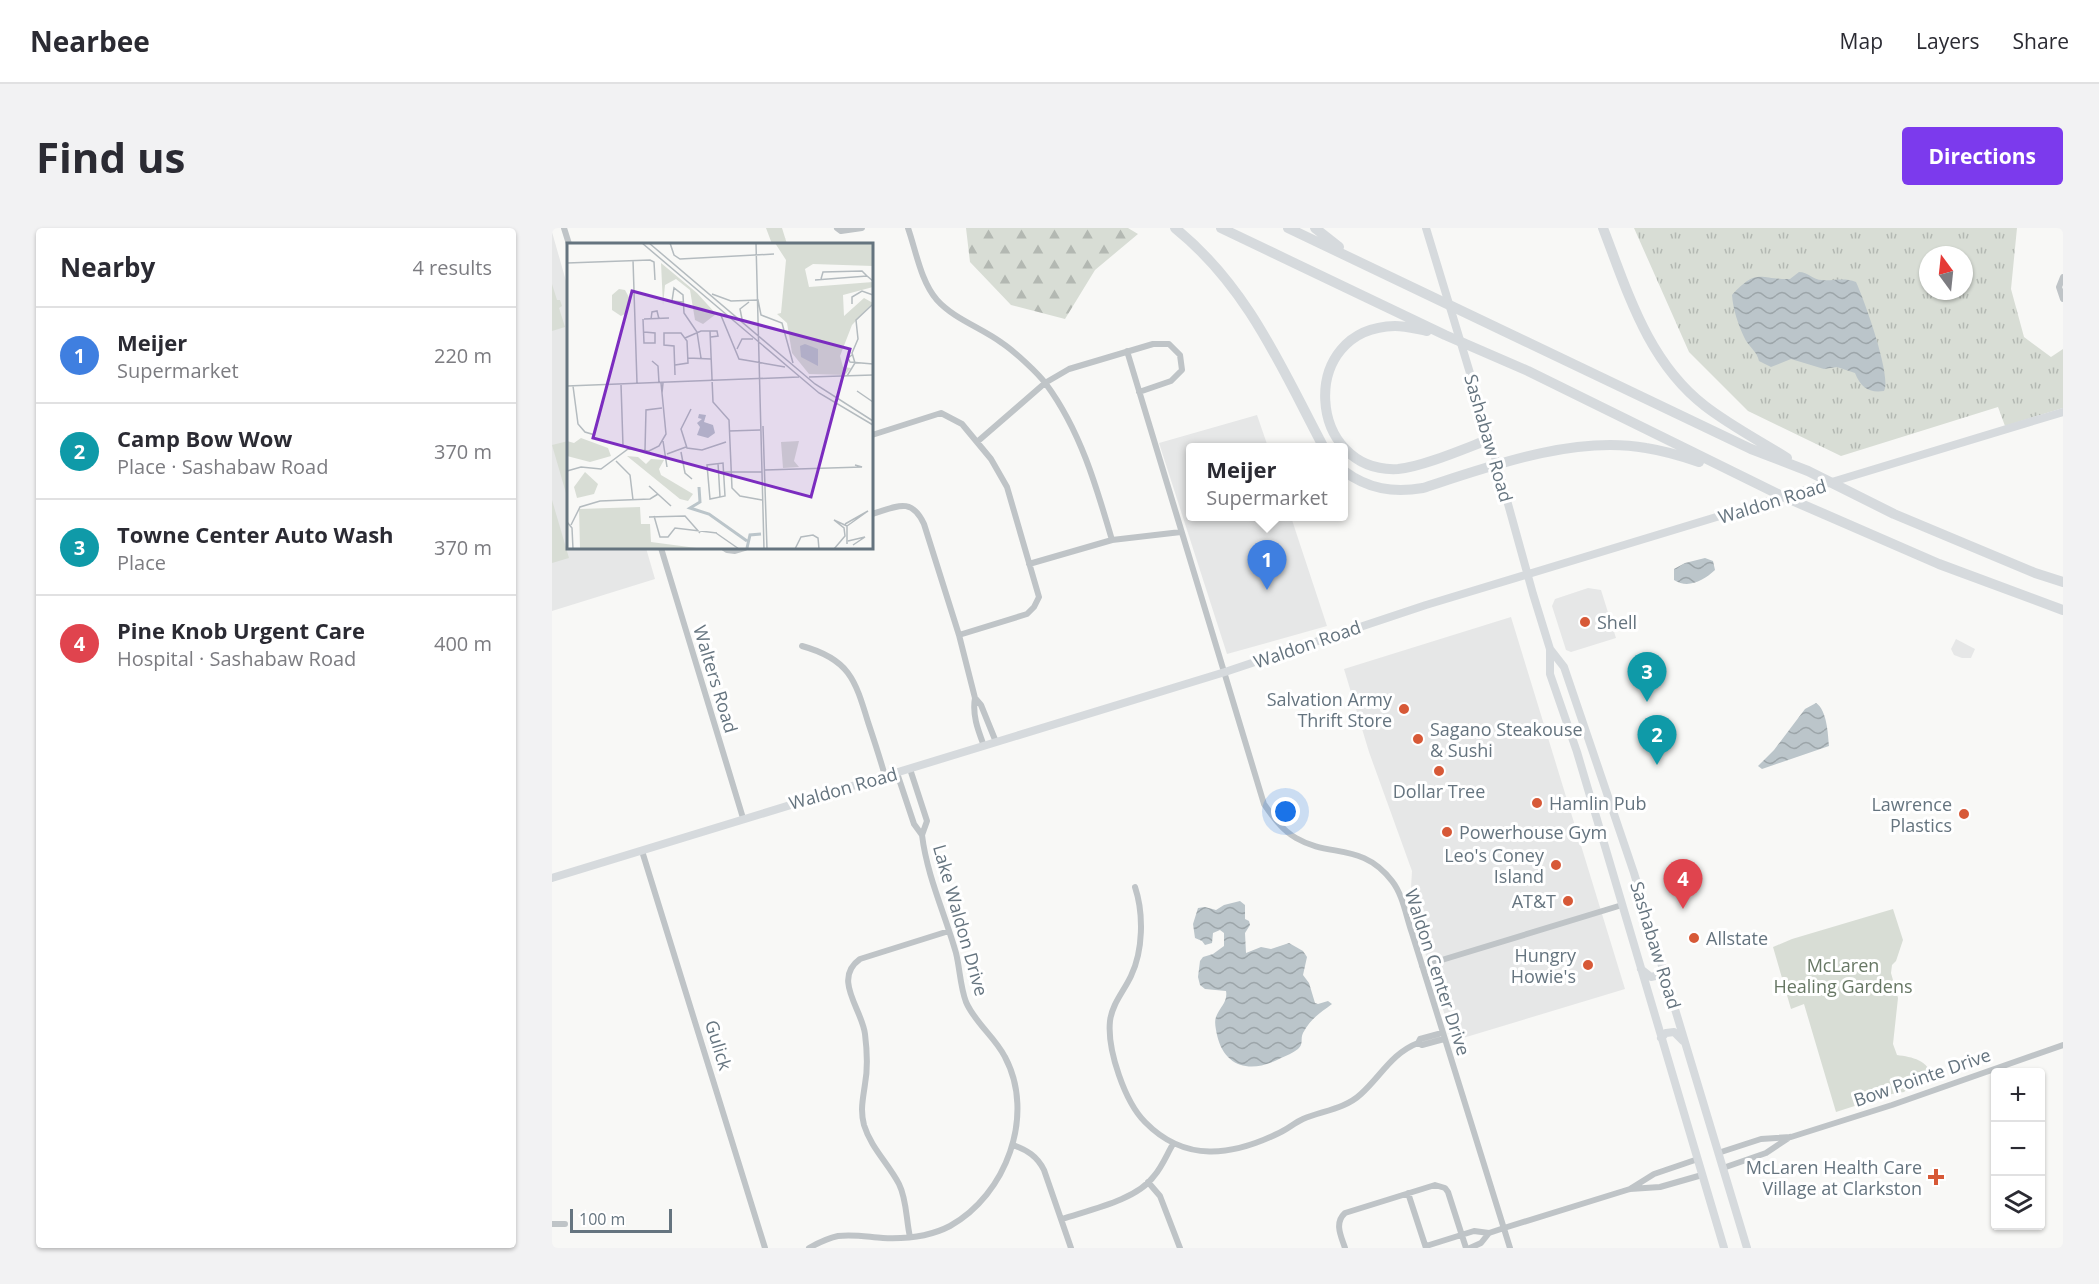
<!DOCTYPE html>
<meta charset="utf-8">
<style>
:root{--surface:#fff;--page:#f2f2f3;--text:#2b2b33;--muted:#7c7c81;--line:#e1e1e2;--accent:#7c3aed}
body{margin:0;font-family:"Open Sans",sans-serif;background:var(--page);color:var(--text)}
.controls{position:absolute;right:18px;bottom:18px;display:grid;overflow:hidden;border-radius:6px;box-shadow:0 2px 4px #0004}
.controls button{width:54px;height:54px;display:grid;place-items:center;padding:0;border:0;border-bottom:2px solid var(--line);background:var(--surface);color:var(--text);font:30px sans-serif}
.compass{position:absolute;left:1367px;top:18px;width:54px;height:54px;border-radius:50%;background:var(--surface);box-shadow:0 2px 4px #0004;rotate:345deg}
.scale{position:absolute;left:18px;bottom:15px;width:102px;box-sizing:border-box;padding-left:6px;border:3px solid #65747f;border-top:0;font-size:16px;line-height:21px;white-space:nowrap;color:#65747f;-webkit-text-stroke:4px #fff;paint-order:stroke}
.you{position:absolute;left:734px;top:584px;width:21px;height:21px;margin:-15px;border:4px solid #fff;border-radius:50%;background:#1a73e8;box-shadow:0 0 0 9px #1a73e833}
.badge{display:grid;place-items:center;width:39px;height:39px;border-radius:50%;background:var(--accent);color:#fff;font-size:20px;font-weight:700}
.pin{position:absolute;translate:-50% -50px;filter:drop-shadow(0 2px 3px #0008)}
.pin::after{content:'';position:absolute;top:32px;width:21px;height:18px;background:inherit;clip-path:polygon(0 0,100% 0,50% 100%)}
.popup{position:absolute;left:634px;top:215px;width:162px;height:78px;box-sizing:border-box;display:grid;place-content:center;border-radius:6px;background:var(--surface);filter:drop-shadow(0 2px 4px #0005);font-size:20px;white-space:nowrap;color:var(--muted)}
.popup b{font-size:22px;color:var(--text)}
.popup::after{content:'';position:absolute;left:50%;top:100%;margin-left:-12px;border:12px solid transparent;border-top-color:var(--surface)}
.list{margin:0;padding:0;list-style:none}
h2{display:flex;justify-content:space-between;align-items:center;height:78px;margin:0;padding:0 24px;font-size:26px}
h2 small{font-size:20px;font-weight:400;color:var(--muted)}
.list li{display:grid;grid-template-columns:39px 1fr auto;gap:18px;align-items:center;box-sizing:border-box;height:96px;padding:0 24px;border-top:2px solid var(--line)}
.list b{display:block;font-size:22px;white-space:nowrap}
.list p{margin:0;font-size:20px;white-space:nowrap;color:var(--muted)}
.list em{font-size:20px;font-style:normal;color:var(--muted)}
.icon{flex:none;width:33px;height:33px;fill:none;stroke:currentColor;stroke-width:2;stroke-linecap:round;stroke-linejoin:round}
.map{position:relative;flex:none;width:1511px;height:1020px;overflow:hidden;border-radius:6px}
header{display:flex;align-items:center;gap:36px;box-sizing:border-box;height:84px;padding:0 30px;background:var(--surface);border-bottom:2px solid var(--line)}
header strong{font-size:28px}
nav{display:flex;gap:33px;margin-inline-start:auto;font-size:21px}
.intro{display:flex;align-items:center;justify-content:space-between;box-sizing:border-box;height:144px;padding:0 36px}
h1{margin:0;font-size:42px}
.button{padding:15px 27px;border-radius:6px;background:var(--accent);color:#fff;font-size:21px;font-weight:700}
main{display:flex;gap:36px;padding:0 36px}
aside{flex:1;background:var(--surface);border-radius:6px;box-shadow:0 2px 4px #0004}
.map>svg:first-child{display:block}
.built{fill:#e6e7e7}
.grass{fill:url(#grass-tufts);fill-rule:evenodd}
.forest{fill:url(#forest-firs)}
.garden{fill:#d8ddd5}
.water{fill:url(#water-waves)}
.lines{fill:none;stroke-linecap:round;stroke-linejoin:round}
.street{stroke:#bfc4c7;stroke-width:6}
.secondary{stroke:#d6dadd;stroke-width:8}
.highway{stroke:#d6dadd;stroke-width:10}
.poi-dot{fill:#d75937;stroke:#fff;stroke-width:2}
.labels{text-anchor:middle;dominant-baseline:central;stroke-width:6;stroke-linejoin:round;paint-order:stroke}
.street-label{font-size:18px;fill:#65747f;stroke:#fff}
.poi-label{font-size:18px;fill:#65747f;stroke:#fff;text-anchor:end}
.park-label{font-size:18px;fill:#677764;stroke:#fff}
.inset-river{fill:none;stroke:#bbc5ca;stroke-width:3}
.inset-road{fill:none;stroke:#b4bbbf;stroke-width:1.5}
.view{fill:#7b2cbf;fill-opacity:0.15;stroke:#7b2cbf;stroke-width:3}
.inset-edge{fill:none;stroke:#65747f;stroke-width:3}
</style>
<header>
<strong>Nearbee</strong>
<nav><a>Map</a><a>Layers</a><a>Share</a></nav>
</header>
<div class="intro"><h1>Find us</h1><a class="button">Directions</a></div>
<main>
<aside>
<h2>Nearby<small>4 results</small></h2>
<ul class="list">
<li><span class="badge" style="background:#3f7fe0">1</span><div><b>Meijer</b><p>Supermarket</p></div><em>220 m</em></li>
<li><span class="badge" style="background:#0f9aa8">2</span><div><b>Camp Bow Wow</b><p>Place · Sashabaw Road</p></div><em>370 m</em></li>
<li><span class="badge" style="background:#0f9aa8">3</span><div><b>Towne Center Auto Wash</b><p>Place</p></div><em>370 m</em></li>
<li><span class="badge" style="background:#e0444e">4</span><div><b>Pine Knob Urgent Care</b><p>Hospital · Sashabaw Road</p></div><em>400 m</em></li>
</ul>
</aside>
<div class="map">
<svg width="1511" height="1020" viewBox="0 0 1511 1020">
<defs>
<pattern id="grass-tufts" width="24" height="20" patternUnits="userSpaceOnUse" patternTransform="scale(1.5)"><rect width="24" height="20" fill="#d8ddd5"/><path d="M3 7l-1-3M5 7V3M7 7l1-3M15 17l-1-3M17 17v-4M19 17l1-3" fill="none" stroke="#b3b8b2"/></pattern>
<pattern id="forest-firs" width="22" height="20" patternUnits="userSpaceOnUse" patternTransform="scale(1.5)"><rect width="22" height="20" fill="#d8ddd5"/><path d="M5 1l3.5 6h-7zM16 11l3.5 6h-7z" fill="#b3b8b2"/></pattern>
<pattern id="water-waves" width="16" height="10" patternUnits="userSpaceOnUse" patternTransform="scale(1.5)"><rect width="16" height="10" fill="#bbc5ca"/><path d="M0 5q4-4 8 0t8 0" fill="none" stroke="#9ca5a9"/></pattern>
</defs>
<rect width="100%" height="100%" fill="#f8f8f6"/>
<path class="built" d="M0,4L16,60V320H94L103,351L0,383Z
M705,187L716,219L638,220V288L739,289L775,398L675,426L607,215Z
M1036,360L1049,362L1064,410L1019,424L1014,422L1000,378L1003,371Z
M959,389L1073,761L901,813L858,677L860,643L817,524L792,441Z
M1404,411L1423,421L1419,430H1410L1402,427L1399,421Z"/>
<path class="grass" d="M1082,0H1465L1459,61L1472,109L1499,129L1511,121V180L1453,198L1446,179L1289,228L1196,183L1137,124ZM1376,27H1412V63H1376Z"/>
<path class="forest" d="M214,0H230L235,16H220Z
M414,0H576L586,6L543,42L513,91L459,77L418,34Z"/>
<path class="garden" d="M0,56L5,72H8L10,78L7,80L13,99L0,103Z
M16,213V272L0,217Z
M0,272L17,330L0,335Z
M1341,681L1351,712L1344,733L1340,737L1339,745L1346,770L1341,816L1345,827C1360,829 1377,832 1380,850L1360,857L1352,864L1340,866L1284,884L1252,776L1239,781L1221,719L1240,711Z"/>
<path class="water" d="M1247,44C1256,44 1261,52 1270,52C1282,53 1292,49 1304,54C1312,71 1340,149 1332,163C1317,165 1309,160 1303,145L1285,139L1272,141L1239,131L1219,139L1207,133C1205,123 1196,118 1192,109C1186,96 1181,81 1180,67C1206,39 1207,52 1238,51Z
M1153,330L1161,333L1163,342C1151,353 1136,361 1122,352V341L1133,335Z
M1264,475C1275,482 1276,506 1277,518L1210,541L1206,538L1222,522L1253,481Z
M688,673L693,677V691L697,693L698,697L693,705L694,725L709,719L719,721L737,715L751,723L755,729L751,747L757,755L763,775L766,776L776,773L780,776C768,785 759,790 751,805C748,811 752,816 746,821C741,825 734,828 729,830C702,845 673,842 665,807C664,801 662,794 664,789C668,779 676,774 674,763L653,761L648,757L646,749L648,733L651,729L661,726L672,718V705L668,702L661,705L660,715L653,717L650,713L643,710L641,696L646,680L653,679L664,682L672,677Z"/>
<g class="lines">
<path class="street" d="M12,0L17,16
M285,0L289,3L310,0
M356,0C364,23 369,54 385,72C402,91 430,100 450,115C462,123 486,145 494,156C528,202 544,257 560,312
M1511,49L1507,59L1511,71
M575,123L712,576C721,589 730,602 744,610C778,630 810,614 840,653C851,667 854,688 860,705L958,1020
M320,207L389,185L410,196L439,231L455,259L487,369L482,379L475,386L407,407
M425,214L493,155L517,141L601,116H617L628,127L630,142L619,153L587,164
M320,286C344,279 359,268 372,296L407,407L423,470
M109,320L191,590
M172,320L175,322L183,323L193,320
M477,336L560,312L629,304
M250,418C297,431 303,451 316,494C322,512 328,530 333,548
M432,518C426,502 420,487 423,470L429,477L444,514
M345,545L362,596L370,607L375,593L358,541
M90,623L213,1020
M583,659C592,686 591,723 579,748C572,763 560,776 558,793C555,822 573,874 593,894C633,935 680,928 727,905C736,901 742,895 751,891C770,883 793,881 809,866C829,848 840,825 866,815
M870,738L1070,677
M890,805L868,811L866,815L870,817L892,811
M461,917C475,922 485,928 492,942L519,1020
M1166,925L1209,911L1239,909L1340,877L1511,817
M1171,940L1214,925L1238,909
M596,954L608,968L628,1020
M1078,961L1102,946L1146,931
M856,965L874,1020
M510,991C537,982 585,972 602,948C610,939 615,926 621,916
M0,996H13
M358,1009C354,992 355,972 347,956C336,935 319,920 312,897C308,882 311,871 313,856C316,840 315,822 313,806C310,781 280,751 308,731L397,703
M874,1018L922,1003L937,1005
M257,1020C266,1015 276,1010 286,1008C302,1006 316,1009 331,1010C353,1011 379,1008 398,998C454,967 484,887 453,829C443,809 423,795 414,774C408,758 408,741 404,725C393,686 375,648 370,607
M793,1020C789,1008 782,995 793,985L883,957L893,960L896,964L914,1020
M918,1020L929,1015L937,1005L952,1000L1078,961L1108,959L1150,947"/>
<path class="secondary" d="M874,0L938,211L981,366L998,421V446L1025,524L1172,1020
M998,421L1012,439L1082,645L1195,1020
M0,650L673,444L874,377L1511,184
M1089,741L1099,749L1112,746
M1109,810L1114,805L1122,804L1131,813"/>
<path class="highway" d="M623,0C696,59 729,139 772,220
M669,0L893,107L976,143L1226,266L1387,336L1511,382
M736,0L1199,221L1256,243L1342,286L1483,345L1511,354
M763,0L787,19
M1051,0C1076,65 1096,134 1153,178C1179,198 1208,213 1235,230
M875,103C864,101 854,98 843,98C744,100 755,246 846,241C870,239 914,220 938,211
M792,243C816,261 841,265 871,260C938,238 1023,207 1094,220C1113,223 1130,228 1147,234"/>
</g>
<g class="poi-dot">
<circle cx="1033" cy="394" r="6"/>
<circle cx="852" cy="481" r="6"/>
<circle cx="866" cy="511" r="6"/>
<circle cx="887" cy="543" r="6"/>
<circle cx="985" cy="575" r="6"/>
<circle cx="1412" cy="586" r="6"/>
<circle cx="895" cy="604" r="6"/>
<circle cx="1004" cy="637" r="6"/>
<circle cx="1016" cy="673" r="6"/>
<circle cx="1142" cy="710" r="6"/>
<circle cx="1036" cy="737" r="6"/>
<path d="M1381 940h6v6h6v6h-6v6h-6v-6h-6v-6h6z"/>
</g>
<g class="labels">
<g class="street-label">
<text transform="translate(937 210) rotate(74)">Sashabaw Road</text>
<text transform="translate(1220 273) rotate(-17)">Waldon Road</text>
<text transform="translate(755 416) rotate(-19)">Waldon Road</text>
<text transform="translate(164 451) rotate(73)">Walters Road</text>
<text transform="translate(291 560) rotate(-16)">Waldon Road</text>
<text transform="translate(409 692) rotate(74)">Lake Waldon Drive</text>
<text transform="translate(1104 717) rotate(73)">Sashabaw Road</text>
<text transform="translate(886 744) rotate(72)">Waldon Center Drive</text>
<text transform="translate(167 817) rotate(73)">Gulick</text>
<text transform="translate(1370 849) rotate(-19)">Bow Pointe Drive</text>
</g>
<g class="poi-label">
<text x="1045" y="394" text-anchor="start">Shell</text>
<text x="840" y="471">Salvation Army<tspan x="840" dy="21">Thrift Store</tspan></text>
<text x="878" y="501" text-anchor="start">Sagano Steakouse<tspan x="878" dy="21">&amp; Sushi</tspan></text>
<text x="887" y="563" text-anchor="middle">Dollar Tree</text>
<text x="997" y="575" text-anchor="start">Hamlin Pub</text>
<text x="1400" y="576">Lawrence<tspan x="1400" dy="21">Plastics</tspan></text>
<text x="907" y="604" text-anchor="start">Powerhouse Gym</text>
<text x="992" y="627">Leo's Coney<tspan x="992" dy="21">Island</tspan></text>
<text x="1004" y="673">AT&amp;T</text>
<text x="1154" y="710" text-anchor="start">Allstate</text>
<text x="1024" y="727">Hungry<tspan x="1024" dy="21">Howie's</tspan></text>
<text x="1370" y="939">McLaren Health Care<tspan x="1370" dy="21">Village at Clarkston</tspan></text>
</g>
<g class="park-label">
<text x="1291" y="737">McLaren<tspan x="1291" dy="21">Healing Gardens</tspan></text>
</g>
</g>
<g transform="translate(15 15)">
<rect width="306" height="306" fill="#f8f8f6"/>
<path d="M208,0H306V23L246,21L238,26L242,44L306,39V44L276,52L277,73L297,55L306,60L285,82L273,113L276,124L284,125L278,132L242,131L225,110L220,80L210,71L214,70L219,17ZM73,264L74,281H83L84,299L137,306H13L12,266Z" fill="#d8ddd5"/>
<path d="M94,20L130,50L149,71L136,81L128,77L123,47L109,36L98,42L96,62Z" fill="#d8ddd5"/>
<path d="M14,195L41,205L44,213L23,219L0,213V198L7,200ZM60,213L71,214L79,221L84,216L97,217L92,226L94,232L126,251L121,258L113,256ZM18,229L31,241L27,251L10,255L7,244Z" fill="#d8ddd5"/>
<path d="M52,46L58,47L64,58L60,70L54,73L45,67V52ZM232,198L227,218L232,224L216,225L214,199Z" fill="#d8ddd5"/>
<path d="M238,101L251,106V123L234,114L233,103ZM132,171L139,172L137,179L146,182L148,190L141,195L130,192L133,184L130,180L135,176L131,175Z" fill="#bbc5ca"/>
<path class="inset-river" d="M132,244L133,259L123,265L142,271L180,298M180,305L183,292L194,291"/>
<path class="inset-road" d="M75,0L252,150L306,182M82,0L248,141L306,178M103,0L107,12L113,16L207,11M189,0L197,306M66,17L70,140M0,20L83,17L87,19L88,37M254,36L256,29L295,28L300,33M248,37L300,33L306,38M145,51L164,58L191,57L194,72L215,80L226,120M116,59L105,58L107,45L116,52L117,70L130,89L134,115M285,61V54L295,48L306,52M153,70L172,116L218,124M76,76L77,100H88V90L77,89M77,76L102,75M84,76L85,69L90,68L92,76M175,76L173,66L182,59M143,88L146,159L162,177L165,245L173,253L195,257M118,95L134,88H150L151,93L144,94M170,106L175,96H186M285,112L281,115L283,119L306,121M121,115L144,116M85,118L91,123L92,140M108,132L107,103L97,102V90H114L120,98L121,120L108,122M280,133L288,120L285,110L291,96L289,77L306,61M242,134L306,132M94,140L95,150L96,140M54,141L56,203M0,143L232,134M6,143L11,181L18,189L28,192M290,148L306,159M124,166L114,186L120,205L135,207L159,199M196,183L200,306M162,188L193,187M96,198L100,224M78,207L79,167L95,165M114,209L118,230L125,236M100,211L119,204M49,218L63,232L66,257M151,220L153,254M156,220L158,253L143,256L140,222ZM198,227L295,224L288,222M0,228L14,224L34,226L61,206L82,208L92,203L99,191L95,150M152,229H195M82,243L104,263M87,273L93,294H101L108,285L150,290M82,274L118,273L133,290M0,279L5,285L6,306M278,281L301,268L280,283M4,282L13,264L33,258L83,256L91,251M149,290L172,306M281,298L298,294L286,302M228,306L234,294L246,292L251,295L252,306M267,306L278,293L277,285L267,277L280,283V301"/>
<path class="view" d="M65,48L283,106L244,254L26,195Z"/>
<rect width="306" height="306" class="inset-edge"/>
</g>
</svg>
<div class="controls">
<button>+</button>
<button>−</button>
<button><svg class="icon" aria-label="layers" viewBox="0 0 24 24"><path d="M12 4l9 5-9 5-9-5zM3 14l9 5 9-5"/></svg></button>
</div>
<svg class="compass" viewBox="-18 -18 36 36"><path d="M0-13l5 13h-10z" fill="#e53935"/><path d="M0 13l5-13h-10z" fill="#7c7c81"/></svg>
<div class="scale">100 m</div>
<div class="you"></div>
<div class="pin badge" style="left:715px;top:362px;background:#3f7fe0">1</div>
<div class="popup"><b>Meijer</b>Supermarket</div>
<div class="pin badge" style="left:1105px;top:537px;background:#0f9aa8">2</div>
<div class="pin badge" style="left:1095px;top:474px;background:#0f9aa8">3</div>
<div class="pin badge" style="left:1131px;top:681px;background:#e0444e">4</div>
</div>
</main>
